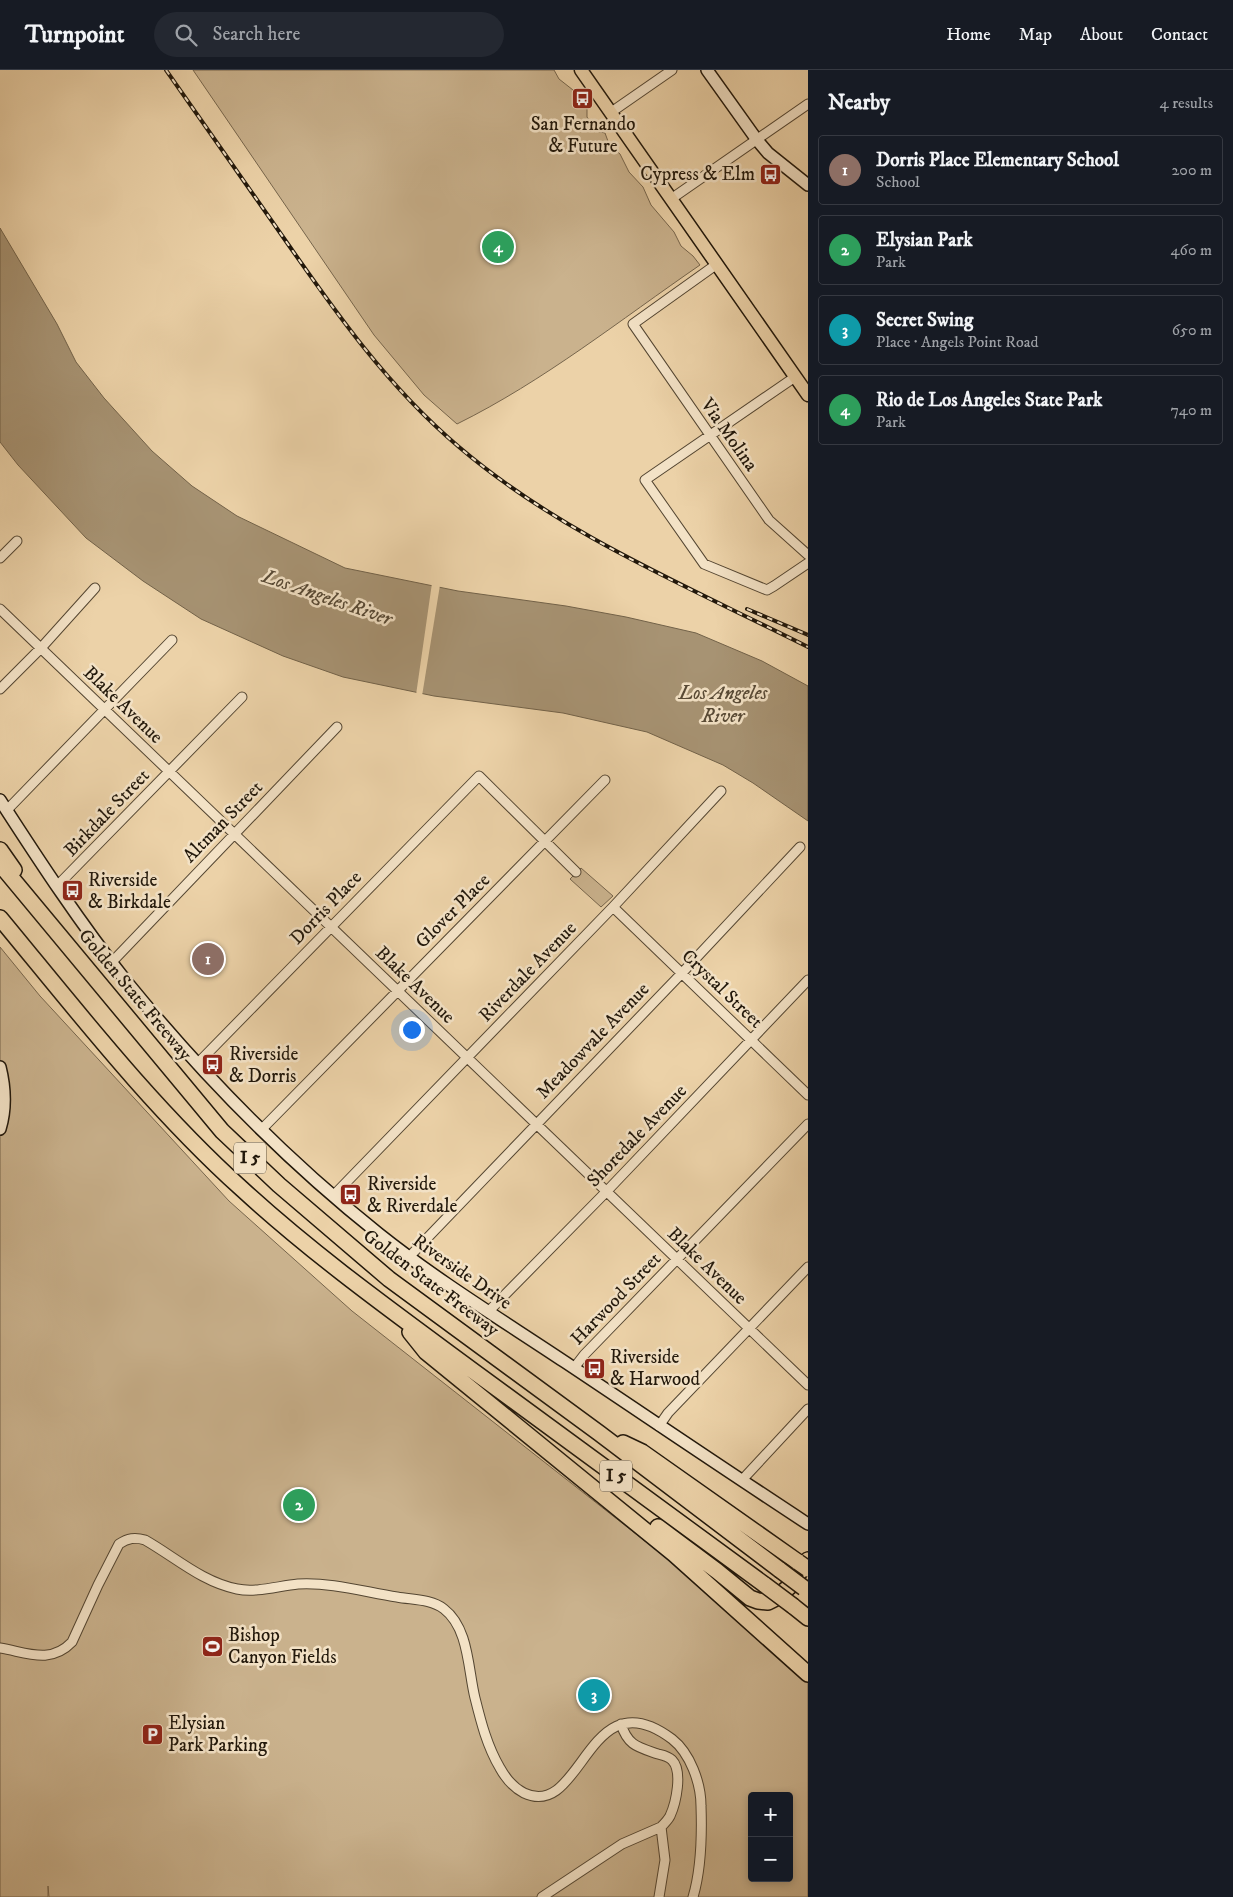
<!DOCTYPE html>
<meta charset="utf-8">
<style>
:root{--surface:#171b24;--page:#242831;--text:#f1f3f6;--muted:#9ea1a6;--line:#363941;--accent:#c59692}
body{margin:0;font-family:"IM FELL DW Pica",serif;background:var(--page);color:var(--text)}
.controls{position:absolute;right:15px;bottom:15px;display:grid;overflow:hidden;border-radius:5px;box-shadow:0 2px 8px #0003}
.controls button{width:45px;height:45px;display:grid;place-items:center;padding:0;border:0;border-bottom:1px solid var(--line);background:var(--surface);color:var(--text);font:25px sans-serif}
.you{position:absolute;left:411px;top:959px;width:18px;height:18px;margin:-12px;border:4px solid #fff;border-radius:50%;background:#1a73e8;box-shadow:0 0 0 8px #1a73e833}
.badge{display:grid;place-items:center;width:32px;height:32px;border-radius:50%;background:var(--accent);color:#fff;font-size:16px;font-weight:700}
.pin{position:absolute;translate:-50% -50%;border:2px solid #fff;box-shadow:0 1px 5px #0006}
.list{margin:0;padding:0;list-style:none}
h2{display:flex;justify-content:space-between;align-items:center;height:65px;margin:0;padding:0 20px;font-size:21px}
h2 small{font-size:16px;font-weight:400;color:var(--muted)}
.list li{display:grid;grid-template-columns:32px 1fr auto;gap:15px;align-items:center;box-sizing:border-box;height:70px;margin:0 10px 10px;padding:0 10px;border:1px solid var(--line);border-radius:5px}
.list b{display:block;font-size:19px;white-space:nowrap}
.list p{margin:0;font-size:16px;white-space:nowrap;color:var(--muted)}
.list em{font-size:16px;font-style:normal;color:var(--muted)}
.icon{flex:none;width:28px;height:28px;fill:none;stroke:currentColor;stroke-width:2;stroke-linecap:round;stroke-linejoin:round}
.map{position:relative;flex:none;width:808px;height:1827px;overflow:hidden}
header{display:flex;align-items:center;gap:30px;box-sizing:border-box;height:70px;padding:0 25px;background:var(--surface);border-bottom:1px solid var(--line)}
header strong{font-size:24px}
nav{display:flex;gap:28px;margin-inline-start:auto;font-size:18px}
.search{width:350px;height:45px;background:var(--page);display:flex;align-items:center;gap:12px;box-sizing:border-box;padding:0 18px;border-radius:28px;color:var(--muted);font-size:19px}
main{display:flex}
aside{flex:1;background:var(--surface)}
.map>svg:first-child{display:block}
.green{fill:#cab28d;stroke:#76654c;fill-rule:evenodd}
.water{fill:#a79373;stroke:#726249}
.pier{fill:#ecd2a8}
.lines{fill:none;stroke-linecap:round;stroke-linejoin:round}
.street-casing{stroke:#544632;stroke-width:11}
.secondary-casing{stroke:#22180b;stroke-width:14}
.primary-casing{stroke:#22180b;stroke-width:15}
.highway-casing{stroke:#22180b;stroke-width:18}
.street{stroke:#f3e2c6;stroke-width:9}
.secondary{stroke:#f3e2c6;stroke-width:11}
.primary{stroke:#ecd2a8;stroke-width:12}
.highway{stroke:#ecd2a8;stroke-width:15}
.rail-casing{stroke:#22180b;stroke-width:4}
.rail{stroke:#f3e2c6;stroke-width:2;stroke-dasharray:5.5;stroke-linecap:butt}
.highway-bridge-casing{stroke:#22180b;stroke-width:18;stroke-linecap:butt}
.highway-bridge{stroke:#ecd2a8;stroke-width:15}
.labels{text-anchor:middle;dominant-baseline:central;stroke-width:5;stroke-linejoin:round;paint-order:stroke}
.shield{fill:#f3e2c6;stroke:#615543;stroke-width:1}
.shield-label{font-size:18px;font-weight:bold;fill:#22180b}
.poi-label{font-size:19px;fill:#22180b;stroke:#f3e2c6;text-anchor:start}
.street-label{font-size:19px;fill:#22180b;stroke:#f3e2c6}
.water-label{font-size:20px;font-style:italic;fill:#574935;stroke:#f3e2c6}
</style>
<header>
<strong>Turnpoint</strong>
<div class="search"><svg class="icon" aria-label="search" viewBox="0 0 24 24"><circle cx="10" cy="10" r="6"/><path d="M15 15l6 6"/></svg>Search here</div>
<nav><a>Home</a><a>Map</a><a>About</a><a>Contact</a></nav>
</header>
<main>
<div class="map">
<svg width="808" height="1827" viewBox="0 0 808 1827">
<rect width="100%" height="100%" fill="#ecd2a8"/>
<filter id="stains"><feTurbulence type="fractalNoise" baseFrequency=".004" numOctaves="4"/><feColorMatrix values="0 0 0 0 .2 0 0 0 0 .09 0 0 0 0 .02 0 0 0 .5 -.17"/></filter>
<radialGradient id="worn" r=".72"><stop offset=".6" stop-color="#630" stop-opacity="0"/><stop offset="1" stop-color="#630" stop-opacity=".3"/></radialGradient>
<path class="green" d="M193,0H554L559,9L573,20L587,39V47L596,61L605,63L609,74L620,84L629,102L643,117L651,135L674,162L681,176L693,186L700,195C620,250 544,311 457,354L424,325L374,265Z
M581,798L613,826L601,837L570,809Z
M0,877L40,926L229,1131L352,1241L706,1519L808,1613V1827H49L48,1816V1827H0ZM752,1726H789V1808H752Z"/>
<path class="water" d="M0,158L57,254L76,292L104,328L152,381L192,416L237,446L345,498L458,521L566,536L626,547L696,563L762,591L808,616V751L753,713L723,695L647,662L563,643L434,626L343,607L283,586L201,549L143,511L86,468L18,395L0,372Z"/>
<path class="pier" d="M432,513L440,515L422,626L416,625Z"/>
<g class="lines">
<defs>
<path id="street" d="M610,43L672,0
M671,129L808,34
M717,194L633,254L769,450L808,485
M795,307L645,410L704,494L767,520L774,516L808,493
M0,488L17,471
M0,539L808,1315
M0,619L41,578L95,518
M7,740L172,570
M57,816L242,627
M613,837L808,1025
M112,892L337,657
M197,994L479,706L576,802
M262,1059L605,710
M334,1125L613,837L721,721
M409,1187L682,903L800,777
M488,1242L606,1122L808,910
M574,1298L584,1285L808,1054
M659,1356L668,1343L808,1197
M742,1410L808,1339
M0,1578C26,1582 50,1595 72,1572L98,1515L119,1474C128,1468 135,1467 145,1470C175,1487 202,1512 237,1519C256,1523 278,1516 298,1514C331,1512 365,1522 397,1527C413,1530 431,1529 444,1539C469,1558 468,1600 475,1628C481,1652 487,1676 500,1698C505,1707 514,1718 524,1723C583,1751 587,1605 672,1669C690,1683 701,1713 701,1736C702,1764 701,1800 693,1827
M621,1654C628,1676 638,1677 658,1684C662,1685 668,1686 672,1690C683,1701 676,1733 670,1746C668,1750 664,1754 661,1757L665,1790L659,1827
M542,1827L622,1774L661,1757"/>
<path id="secondary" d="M707,0L757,70L768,83L808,115
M0,730C40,792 80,853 126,911C201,1003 286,1090 379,1164C438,1211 502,1250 565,1292C646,1346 727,1401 808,1454
M0,997C5,1017 6,1039 0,1059"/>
<path id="primary" d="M581,0L808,325"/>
<path id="highway" d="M0,780L14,800
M0,794L222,1061L279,1115L389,1209L599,1363L780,1500
M0,848C77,941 152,1038 242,1119C316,1187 399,1246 480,1306C575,1375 670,1445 765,1515
M410,1262L426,1282L674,1484L808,1604
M623,1373L642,1382L798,1492
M658,1457L717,1501L750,1528L758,1531L768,1532L774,1529L789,1517L808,1490
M793,1536L808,1548"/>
</defs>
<use href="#street" class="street-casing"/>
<use href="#secondary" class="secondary-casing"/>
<use href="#primary" class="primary-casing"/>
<use href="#highway" class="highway-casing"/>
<use href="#street" class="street"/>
<use href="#secondary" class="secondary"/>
<use href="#primary" class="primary"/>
<use href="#highway" class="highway"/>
<defs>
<path id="rail" d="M166,0C205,56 244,111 283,167C336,243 388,317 459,377C561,464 689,517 808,577
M747,539L808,565"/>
</defs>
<use href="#rail" class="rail-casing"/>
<use href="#rail" class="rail"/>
<defs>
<path id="highway-bridge" d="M798,1492L808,1499
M780,1500L804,1518
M765,1515L793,1536"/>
</defs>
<use href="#highway-bridge" class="highway-bridge-casing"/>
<use href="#highway-bridge" class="highway-bridge"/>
</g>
<defs>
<symbol id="bus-square" viewBox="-11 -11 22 22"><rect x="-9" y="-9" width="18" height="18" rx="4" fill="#8f2418" stroke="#f3e2c6"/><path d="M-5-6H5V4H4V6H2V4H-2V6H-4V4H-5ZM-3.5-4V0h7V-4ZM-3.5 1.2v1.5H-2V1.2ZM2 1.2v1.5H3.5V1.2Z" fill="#fff"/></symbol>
<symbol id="stadium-square" viewBox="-11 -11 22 22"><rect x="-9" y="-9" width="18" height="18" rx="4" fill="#8f2418" stroke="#f3e2c6"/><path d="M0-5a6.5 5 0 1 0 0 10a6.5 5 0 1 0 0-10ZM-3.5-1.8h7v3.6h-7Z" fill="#fff"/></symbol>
<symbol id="parking-square" viewBox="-11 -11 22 22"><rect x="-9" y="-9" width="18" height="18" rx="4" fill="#8f2418" stroke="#f3e2c6"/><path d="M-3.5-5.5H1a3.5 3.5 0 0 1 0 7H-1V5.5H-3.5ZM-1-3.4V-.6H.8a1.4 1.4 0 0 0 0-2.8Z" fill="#fff"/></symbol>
</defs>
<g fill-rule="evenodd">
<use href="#bus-square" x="570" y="16" width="25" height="25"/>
<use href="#bus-square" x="758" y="92" width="25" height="25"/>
<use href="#bus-square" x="60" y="808" width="25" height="25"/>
<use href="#bus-square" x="200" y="982" width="25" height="25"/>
<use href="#bus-square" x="338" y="1112" width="25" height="25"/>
<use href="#bus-square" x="582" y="1286" width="25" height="25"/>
<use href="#stadium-square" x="200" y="1564" width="25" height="25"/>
<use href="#parking-square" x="140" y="1652" width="25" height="25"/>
</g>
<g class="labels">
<g class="shield">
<rect x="234" y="1072.5" width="32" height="31" rx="4"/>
<rect x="600" y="1390.5" width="32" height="31" rx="4"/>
</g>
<g class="shield-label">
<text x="250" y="1088">I 5</text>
<text x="616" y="1406">I 5</text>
</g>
<g class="poi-label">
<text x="583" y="54" text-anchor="middle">San Fernando<tspan x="583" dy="22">&amp; Future</tspan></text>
<text x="755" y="104" text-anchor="end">Cypress &amp; Elm</text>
<text x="88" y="810">Riverside<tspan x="88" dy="22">&amp; Birkdale</tspan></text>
<text x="229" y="984">Riverside<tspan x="229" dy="22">&amp; Dorris</tspan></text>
<text x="367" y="1114">Riverside<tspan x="367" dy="22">&amp; Riverdale</tspan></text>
<text x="610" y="1287">Riverside<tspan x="610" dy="22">&amp; Harwood</tspan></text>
<text x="228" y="1565">Bishop<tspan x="228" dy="22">Canyon Fields</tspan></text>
<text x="168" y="1653">Elysian<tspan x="168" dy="22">Park Parking</tspan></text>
</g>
<g class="street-label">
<text transform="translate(729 365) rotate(55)">Via Molina</text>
<text transform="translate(123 635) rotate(44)">Blake Avenue</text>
<text transform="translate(107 743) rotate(-46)">Birkdale Street</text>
<text transform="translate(223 752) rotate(-46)">Altman Street</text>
<text transform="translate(326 838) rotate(-46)">Dorris Place</text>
<text transform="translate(453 841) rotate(-45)">Glover Place</text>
<text transform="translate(528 902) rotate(-46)">Riverdale Avenue</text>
<text transform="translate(415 915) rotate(44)">Blake Avenue</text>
<text transform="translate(722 919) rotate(44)">Crystal Street</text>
<text transform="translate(135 925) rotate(50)">Golden State Freeway</text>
<text transform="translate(593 971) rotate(-46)">Meadowvale Avenue</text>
<text transform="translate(637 1066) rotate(-46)">Shoredale Avenue</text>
<text transform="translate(707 1196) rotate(44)">Blake Avenue</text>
<text transform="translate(462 1202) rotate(35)">Riverside Drive</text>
<text transform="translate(431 1213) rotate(37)">Golden State Freeway</text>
<text transform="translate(616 1229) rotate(-46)">Harwood Street</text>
</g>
<g class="water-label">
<text transform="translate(327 528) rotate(19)">Los Angeles River</text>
<text x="723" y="623">Los Angeles<tspan x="723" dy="23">River</tspan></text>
</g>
</g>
<rect width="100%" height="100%" filter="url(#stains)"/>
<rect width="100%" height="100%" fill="url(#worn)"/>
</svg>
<div class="controls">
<button>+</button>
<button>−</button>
</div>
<div class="you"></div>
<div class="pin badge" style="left:208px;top:889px;background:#8d6e63">1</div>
<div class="pin badge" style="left:299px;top:1435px;background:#2e9e5b">2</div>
<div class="pin badge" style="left:594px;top:1625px;background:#0f9aa8">3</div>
<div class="pin badge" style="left:498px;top:177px;background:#2e9e5b">4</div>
</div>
<aside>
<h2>Nearby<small>4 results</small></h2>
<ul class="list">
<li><span class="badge" style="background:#8d6e63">1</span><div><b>Dorris Place Elementary School</b><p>School</p></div><em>200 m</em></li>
<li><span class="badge" style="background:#2e9e5b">2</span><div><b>Elysian Park</b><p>Park</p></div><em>460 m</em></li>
<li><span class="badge" style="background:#0f9aa8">3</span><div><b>Secret Swing</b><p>Place · Angels Point Road</p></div><em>650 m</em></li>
<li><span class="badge" style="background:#2e9e5b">4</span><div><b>Rio de Los Angeles State Park</b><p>Park</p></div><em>740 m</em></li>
</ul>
</aside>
</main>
